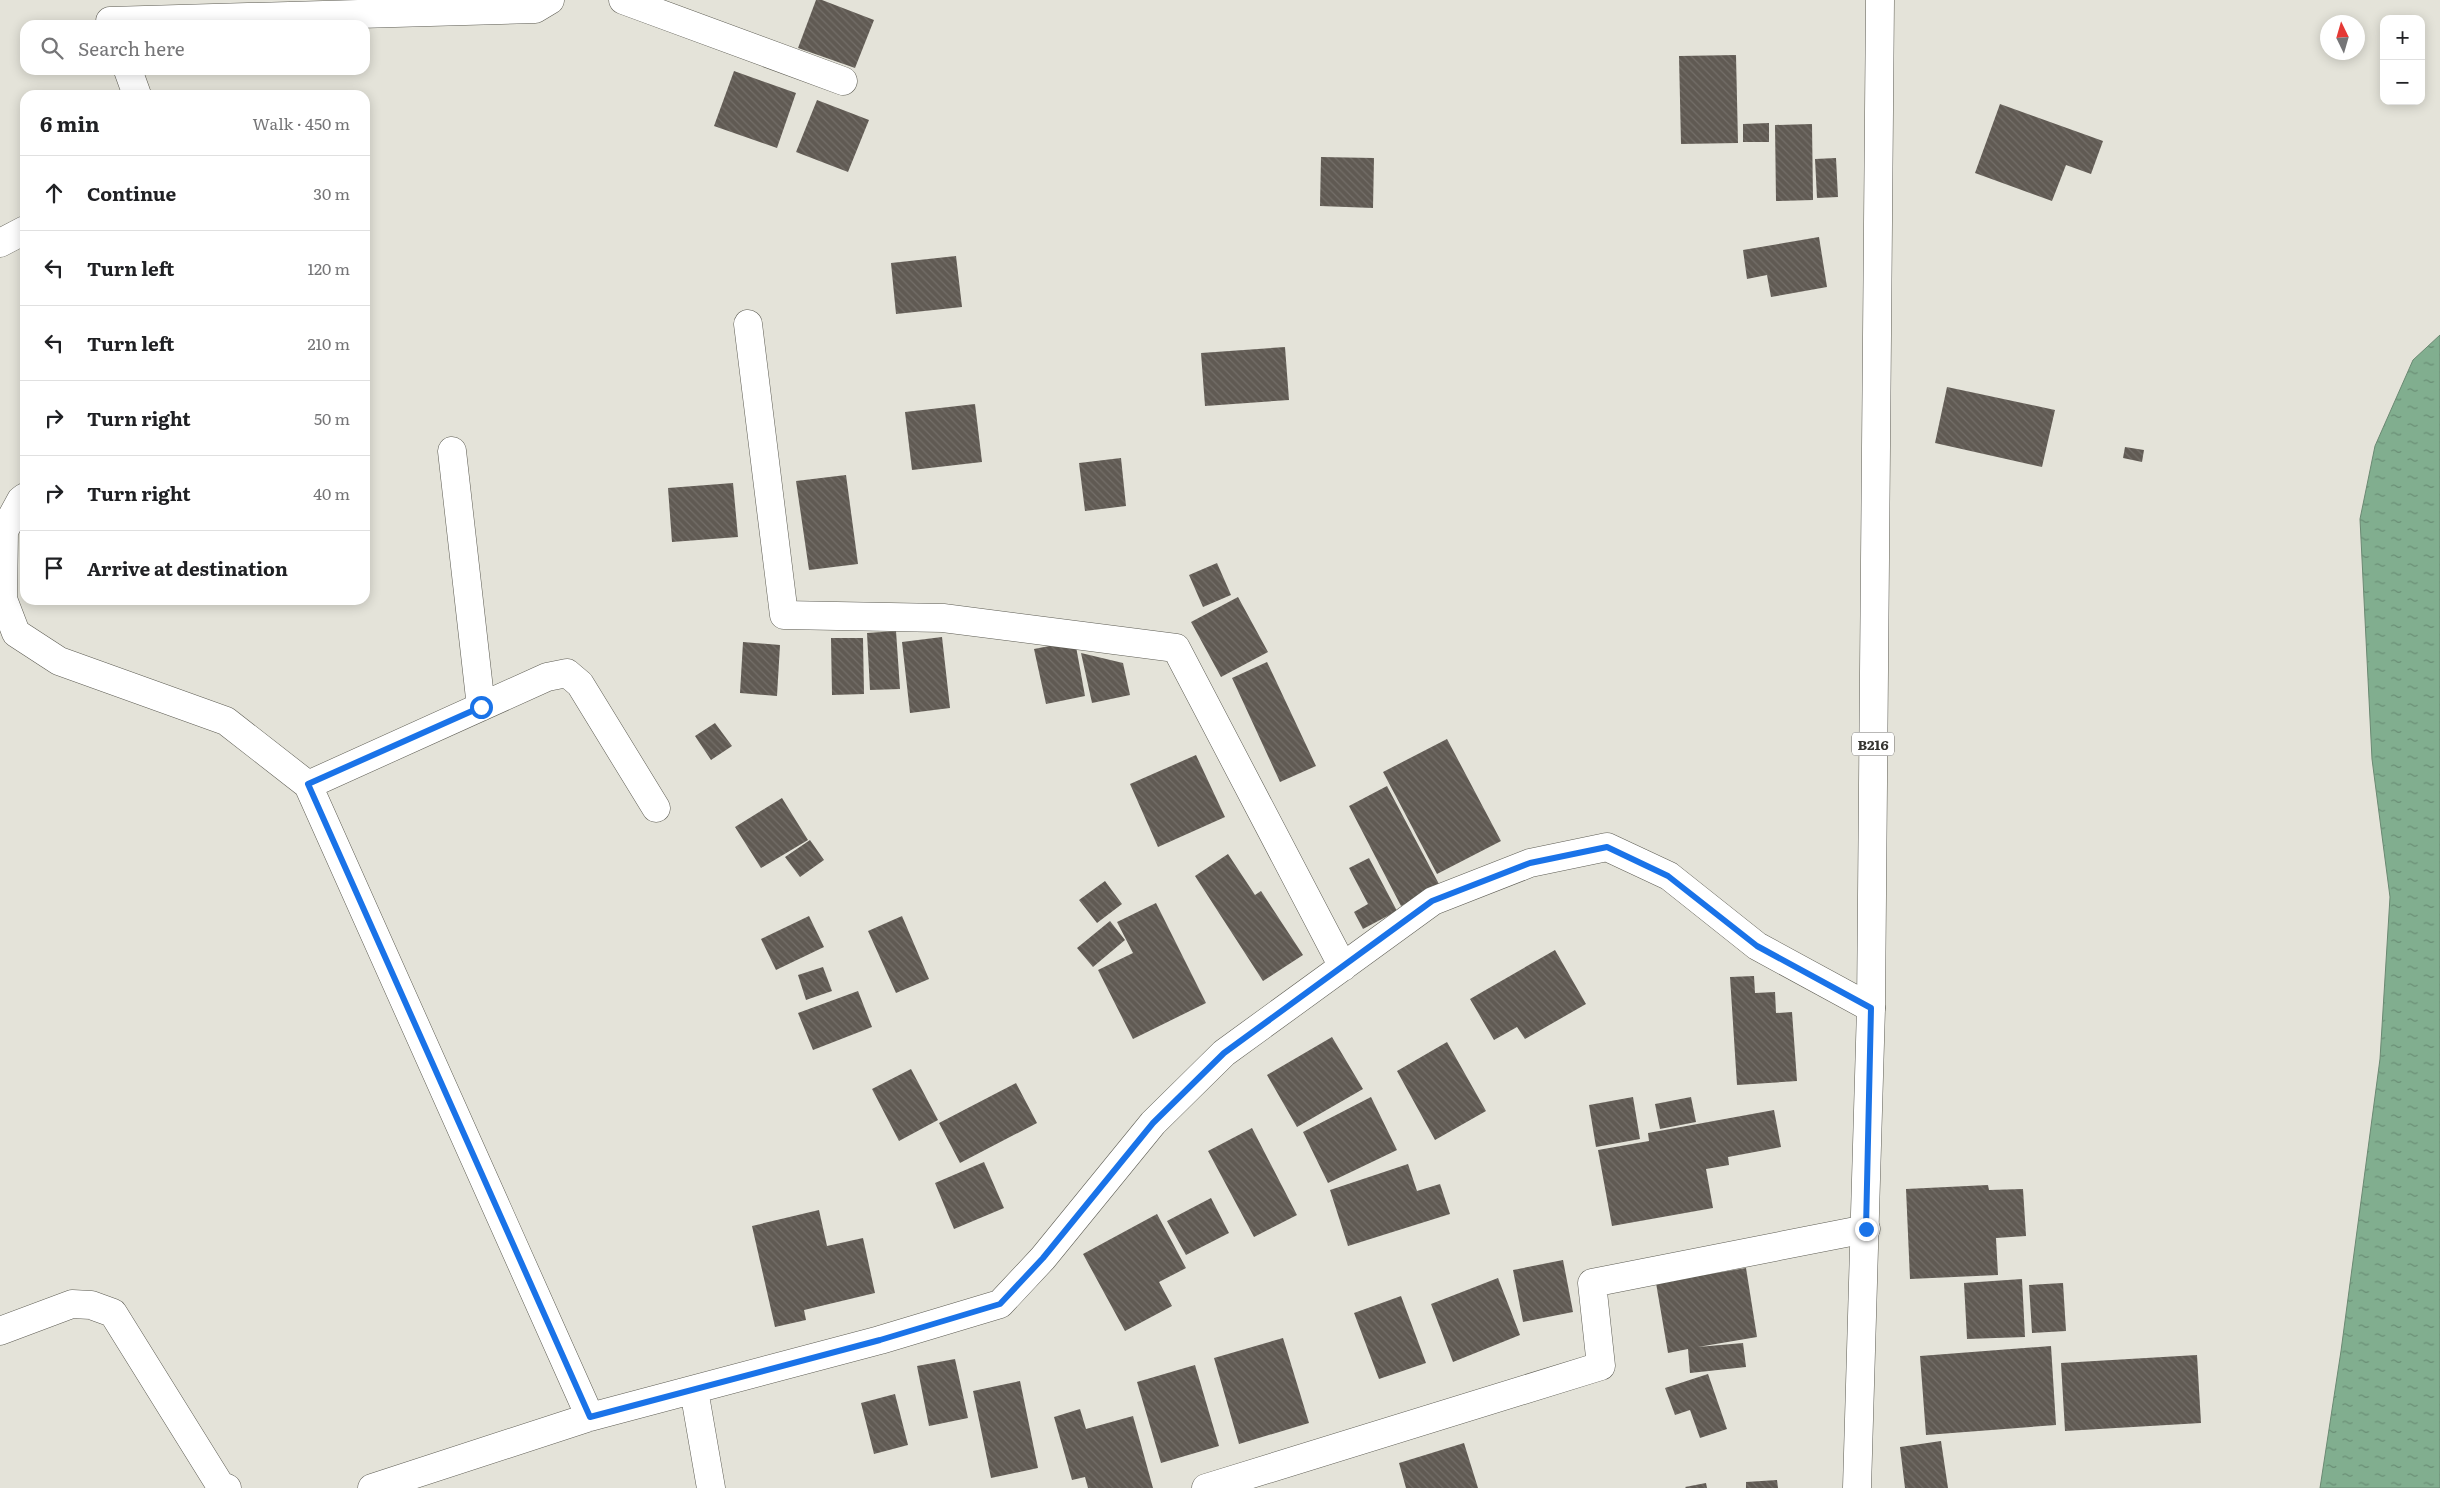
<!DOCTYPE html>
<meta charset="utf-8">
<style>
:root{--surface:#fff;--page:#f2f2f2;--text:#202124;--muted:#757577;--line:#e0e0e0}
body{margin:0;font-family:Literata,serif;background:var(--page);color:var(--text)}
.controls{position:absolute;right:15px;top:15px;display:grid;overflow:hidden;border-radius:10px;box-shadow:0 2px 12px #0003}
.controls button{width:45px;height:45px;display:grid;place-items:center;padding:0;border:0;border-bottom:1px solid var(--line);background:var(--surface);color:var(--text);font:25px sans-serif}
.compass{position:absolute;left:2320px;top:15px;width:45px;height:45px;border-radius:50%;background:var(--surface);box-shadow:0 2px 12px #0003;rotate:355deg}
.stop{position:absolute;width:15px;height:15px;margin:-11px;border:4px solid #1a73e8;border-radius:50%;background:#fff}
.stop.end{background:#1a73e8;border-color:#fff;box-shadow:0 1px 5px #0008}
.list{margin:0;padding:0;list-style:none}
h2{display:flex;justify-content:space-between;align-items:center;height:65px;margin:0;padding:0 20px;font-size:21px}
h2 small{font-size:16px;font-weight:400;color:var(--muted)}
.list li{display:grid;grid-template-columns:32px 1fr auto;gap:15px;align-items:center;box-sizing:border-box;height:75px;padding:0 20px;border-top:1px solid var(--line)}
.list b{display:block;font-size:19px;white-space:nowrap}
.list em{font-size:16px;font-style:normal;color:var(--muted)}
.icon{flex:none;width:28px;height:28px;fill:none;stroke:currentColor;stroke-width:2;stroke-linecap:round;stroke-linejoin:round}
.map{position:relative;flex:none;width:2440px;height:1488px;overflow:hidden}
.search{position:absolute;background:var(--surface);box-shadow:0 2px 12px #0003;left:20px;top:20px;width:350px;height:55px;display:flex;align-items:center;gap:12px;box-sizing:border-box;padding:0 18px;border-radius:15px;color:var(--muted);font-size:19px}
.panel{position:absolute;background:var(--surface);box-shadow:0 2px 12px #0003;left:20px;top:90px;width:350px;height:515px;border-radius:15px}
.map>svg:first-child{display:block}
.water{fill:url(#water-ripples);stroke:#6a8972}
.building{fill:url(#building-back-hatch)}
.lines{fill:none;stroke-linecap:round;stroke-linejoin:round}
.street-casing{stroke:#5d5c53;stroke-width:29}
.primary-casing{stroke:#5d5c53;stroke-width:29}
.street{stroke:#fff;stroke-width:28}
.primary{stroke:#fff;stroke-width:28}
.route{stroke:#1a73e8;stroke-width:6}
.labels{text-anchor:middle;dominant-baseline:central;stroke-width:5;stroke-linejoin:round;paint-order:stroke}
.shield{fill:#fff;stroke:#72716e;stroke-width:1}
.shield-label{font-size:14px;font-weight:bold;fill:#353430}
</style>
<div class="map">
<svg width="2440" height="1488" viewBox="0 0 2440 1488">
<defs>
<pattern id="water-ripples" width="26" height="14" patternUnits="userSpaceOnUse" patternTransform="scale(1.25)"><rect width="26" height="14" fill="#81ae8f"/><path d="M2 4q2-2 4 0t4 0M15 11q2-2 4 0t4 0" fill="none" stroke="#6a8e75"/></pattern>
<pattern id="building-back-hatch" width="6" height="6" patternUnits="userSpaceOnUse" patternTransform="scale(1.25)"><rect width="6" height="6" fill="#605a53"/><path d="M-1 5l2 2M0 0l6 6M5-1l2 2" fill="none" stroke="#746f69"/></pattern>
</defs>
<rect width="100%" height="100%" fill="#e4e3d9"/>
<path class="water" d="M2440,335V1488H2320L2341,1351L2380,1059L2390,897L2372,759L2360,519L2375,446L2413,360Z"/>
<path class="building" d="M816,0H822L874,20L855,68L798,48Z
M1736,55L1738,143L1681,144L1679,56Z
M734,71L796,93L777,148L714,126Z
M817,100L869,120L848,172L796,152Z
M2000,104L2103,141L2091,174L2066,165L2052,201L1975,173Z
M1769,123V142H1743V124Z
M1812,124L1813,200L1776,201L1775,125Z
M1321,157L1374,158L1373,208L1320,206Z
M1836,158L1838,197L1817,198L1815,159Z
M1819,237L1827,287L1771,297L1767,275L1747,279L1743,250Z
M956,256L962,307L896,314L891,263Z
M1285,347L1289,400L1205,406L1201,353Z
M1947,387L2055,410L2042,467L1935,443Z
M975,404L982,462L912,470L905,412Z
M2125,447L2144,450L2142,462L2123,458Z
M1121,458L1126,506L1085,511L1079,463Z
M846,475L858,564L809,570L796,481Z
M733,483L738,537L672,542L668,488Z
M1217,563L1231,595L1203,607L1189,575Z
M1238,597L1268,652L1221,677L1191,622Z
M896,631L900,689L870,690L867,633Z
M942,637L950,708L910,713L902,642Z
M831,638H863L864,694L832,695Z
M1075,641L1085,696L1046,704L1034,649Z
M743,642L780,645L777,696L740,693Z
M1081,653L1123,663L1130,695L1092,703Z
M1267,662L1316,766L1280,782L1232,678Z
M715,723L732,746L711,760L695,736Z
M1447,739L1501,841L1437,874L1383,772Z
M1196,755L1225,817L1158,847L1130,784Z
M1387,786L1440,886L1401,906L1349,806Z
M782,798L808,840L761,868L735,827Z
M810,840L824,860L800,877L785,857Z
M1228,854L1255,895L1261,891L1303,955L1263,981L1195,876Z
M1369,858L1397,911L1363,929L1354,912L1368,904L1349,868Z
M1105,881L1122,904L1097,923L1079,900Z
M1156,903L1206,1003L1133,1039L1098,970L1133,953L1117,922Z
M809,916L824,947L776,970L761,939Z
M902,916L929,979L896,993L868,931Z
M1110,921L1125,940L1093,967L1077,948Z
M1555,950L1586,1004L1525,1039L1517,1027L1494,1040L1470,999Z
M823,967L832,991L806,1000L798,975Z
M1754,976L1755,993L1775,992L1776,1013L1792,1012L1797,1081L1737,1085L1730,977Z
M858,991L872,1027L813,1050L798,1013Z
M1332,1037L1363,1089L1297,1127L1267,1075Z
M1447,1042L1486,1111L1435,1140L1397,1071Z
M911,1069L938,1120L899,1141L872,1089Z
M1016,1083L1037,1123L960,1163L939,1123Z
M1371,1097L1397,1150L1328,1183L1303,1132Z
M1633,1097L1640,1139L1596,1147L1589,1105Z
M1691,1097L1696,1122L1660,1129L1655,1104Z
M1774,1110L1781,1147L1728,1157L1729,1165L1706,1169L1713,1208L1612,1226L1598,1150L1649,1141L1648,1133Z
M1252,1128L1297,1215L1254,1237L1208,1151Z
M984,1162L1004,1208L954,1229L935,1183Z
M1408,1164L1417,1191L1440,1184L1450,1214L1348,1246L1330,1190Z
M1988,1185L1989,1190L2023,1189L2026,1236L1996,1238L1998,1275L1910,1279L1906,1189Z
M1211,1198L1229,1233L1186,1255L1167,1221Z
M819,1210L827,1246L863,1238L875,1293L804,1310L806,1320L775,1327L752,1226Z
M1157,1214L1186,1268L1159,1282L1172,1306L1125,1331L1083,1254Z
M1563,1260L1573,1312L1523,1322L1513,1270Z
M1746,1268L1757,1337L1698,1347L1743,1343L1746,1367L1690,1373L1688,1349L1668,1353L1656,1283Z
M1498,1278L1520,1335L1453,1362L1431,1304Z
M2022,1279L2025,1337L1967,1339L1964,1283Z
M2063,1283L2066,1331L2032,1333L2029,1285Z
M1401,1296L1426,1363L1379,1379L1354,1313Z
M1283,1338L1309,1423L1239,1444L1214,1358Z
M2051,1346L2056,1425L1926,1435L1920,1356Z
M2197,1355L2201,1423L2065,1431L2061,1363Z
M955,1359L968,1418L929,1426L917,1366Z
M1195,1365L1219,1446L1161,1463L1137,1382Z
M1708,1374L1727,1429L1700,1438L1690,1410L1675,1415L1665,1388Z
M1020,1381L1038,1468L991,1478L973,1391Z
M895,1394L908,1445L874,1454L861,1403Z
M1080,1409L1086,1429L1133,1416L1153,1488H1088L1085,1477L1072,1480L1054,1417Z
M1941,1441L1948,1488H1905L1900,1447Z
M1464,1443L1478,1488H1406L1399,1463Z
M1777,1480L1778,1488H1746V1482Z
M1706,1483L1707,1488H1686L1685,1487Z"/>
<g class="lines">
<defs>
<path id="street" d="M623,0L843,81
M110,21L535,9L550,0
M128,70L137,95
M0,243L25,230
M748,324L784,615L943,618L1176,648L1343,967
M452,451L481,707
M25,497L21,500L4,531L3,599L16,633L59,661L226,721L308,785L590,1417
M308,785L547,677L567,673L580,684L656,808
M0,1331L72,1304L91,1305L113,1313L220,1485L227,1488
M694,1390L711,1488
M372,1488L590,1417L880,1340L1000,1304L1043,1258L1153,1123L1224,1053L1433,901L1530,863L1607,847L1669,876L1757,946L1871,1008
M1206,1488L1601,1366L1592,1283L1866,1229"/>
<path id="primary" d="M1857,1488L1871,1008L1880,0"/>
</defs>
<use href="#street" class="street-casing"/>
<use href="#primary" class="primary-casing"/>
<use href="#street" class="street"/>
<use href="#primary" class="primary"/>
</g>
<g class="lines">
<path class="route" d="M481,707L308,784L590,1417L880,1340L1000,1304L1043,1258L1153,1123L1224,1053L1432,901L1530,863L1607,847L1668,876L1757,946L1871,1008L1866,1229"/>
</g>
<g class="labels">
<rect class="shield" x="1852" y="732.5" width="42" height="23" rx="4"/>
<g class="shield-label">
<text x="1873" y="744">B216</text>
</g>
</g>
</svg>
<div class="controls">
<button>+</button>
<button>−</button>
</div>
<svg class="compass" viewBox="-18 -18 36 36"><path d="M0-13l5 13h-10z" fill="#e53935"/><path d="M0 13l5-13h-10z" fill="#757577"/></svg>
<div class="stop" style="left:481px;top:707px"></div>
<div class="stop end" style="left:1866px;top:1229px"></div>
<div class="search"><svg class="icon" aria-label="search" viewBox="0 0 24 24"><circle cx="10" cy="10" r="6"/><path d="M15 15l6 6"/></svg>Search here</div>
<section class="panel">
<h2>6 min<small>Walk · 450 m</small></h2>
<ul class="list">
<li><svg class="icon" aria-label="ahead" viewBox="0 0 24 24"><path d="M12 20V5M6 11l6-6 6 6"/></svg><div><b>Continue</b></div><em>30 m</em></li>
<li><svg class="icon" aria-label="left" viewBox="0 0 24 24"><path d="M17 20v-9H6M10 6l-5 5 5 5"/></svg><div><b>Turn left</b></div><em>120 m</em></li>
<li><svg class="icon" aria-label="left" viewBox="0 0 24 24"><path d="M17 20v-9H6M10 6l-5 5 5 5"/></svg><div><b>Turn left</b></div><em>210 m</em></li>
<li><svg class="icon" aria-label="right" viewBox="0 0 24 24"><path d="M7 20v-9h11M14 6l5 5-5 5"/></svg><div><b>Turn right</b></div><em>50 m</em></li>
<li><svg class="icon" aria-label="right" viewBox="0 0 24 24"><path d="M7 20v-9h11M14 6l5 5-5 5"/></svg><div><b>Turn right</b></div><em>40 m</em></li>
<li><svg class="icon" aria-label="arrive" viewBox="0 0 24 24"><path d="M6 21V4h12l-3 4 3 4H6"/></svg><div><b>Arrive at destination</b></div></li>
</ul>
</section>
</div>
